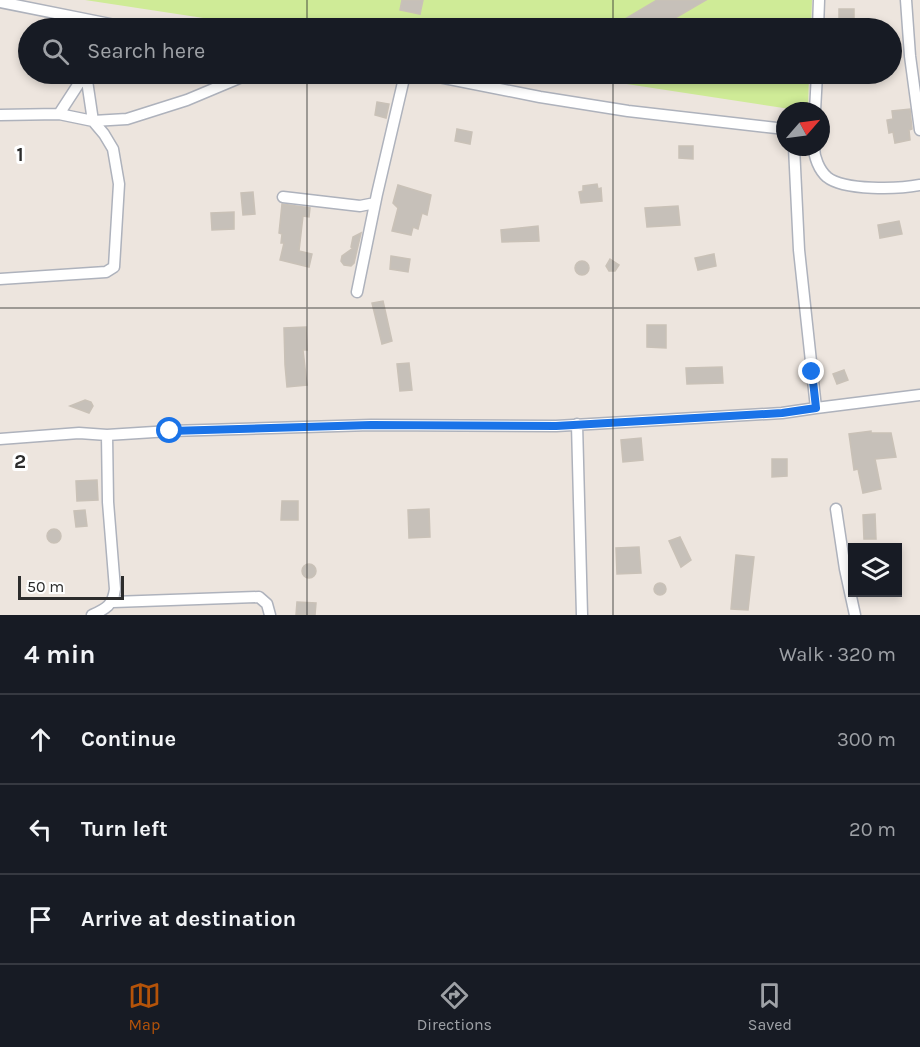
<!DOCTYPE html>
<meta charset="utf-8">
<style>
:root{--surface:#171b24;--page:#20242c;--text:#f1f3f6;--muted:#9ea1a6;--line:#363941;--accent:#b45309}
body{margin:0;font-family:Karla,sans-serif;background:var(--page);color:var(--text)}
.controls{position:absolute;right:18px;bottom:18px;display:grid;overflow:hidden;border-radius:0px;box-shadow:0 3px 9px #0003}
.controls button{width:54px;height:54px;display:grid;place-items:center;padding:0;border:0;border-bottom:2px solid var(--line);background:var(--surface);color:var(--text);font:30px sans-serif}
.compass{position:absolute;left:776px;top:102px;width:54px;height:54px;border-radius:50%;background:var(--surface);box-shadow:0 3px 9px #0003;rotate:62deg}
.scale{position:absolute;left:18px;bottom:15px;width:106px;box-sizing:border-box;padding-left:6px;border:3px solid #2c2c2c;border-top:0;font-size:16px;line-height:21px;white-space:nowrap;color:#2c2c2c;-webkit-text-stroke:4px #fff;paint-order:stroke}
.stop{position:absolute;width:18px;height:18px;margin:-14px;border:4px solid #1a73e8;border-radius:50%;background:#fff}
.stop.end{background:#1a73e8;border-color:#fff;box-shadow:0 2px 6px #0008}
.list{margin:0;padding:0;list-style:none}
h2{display:flex;justify-content:space-between;align-items:center;height:78px;margin:0;padding:0 24px;font-size:26px}
h2 small{font-size:20px;font-weight:400;color:var(--muted)}
.list li{display:grid;grid-template-columns:39px 1fr auto;gap:18px;align-items:center;box-sizing:border-box;height:90px;padding:0 24px;border-top:2px solid var(--line)}
.list b{display:block;font-size:22px;white-space:nowrap}
.list em{font-size:20px;font-style:normal;color:var(--muted)}
.icon{flex:none;width:33px;height:33px;fill:none;stroke:currentColor;stroke-width:2;stroke-linecap:round;stroke-linejoin:round}
.map{position:relative;flex:none;width:920px;height:615px;overflow:hidden}
.search{position:absolute;background:var(--surface);box-shadow:0 3px 9px #0003;left:18px;right:18px;top:18px;height:66px;display:flex;align-items:center;gap:15px;box-sizing:border-box;padding:0 21px;border-radius:33px;color:var(--muted);font-size:22px}
.sheet{height:348px;background:var(--surface)}
nav{display:flex;justify-content:space-around;align-items:center;box-sizing:border-box;height:84px;border-top:2px solid var(--line);background:var(--surface);font-size:16px;color:var(--muted)}
nav a{display:grid;justify-items:center;gap:3px}
nav .on{color:var(--accent)}
.map>svg:first-child{display:block}
.pitch{fill:#cfeb97}
.building{fill:#c6c0b9;stroke:#c9c1b7;stroke-width:1.5}
.lines{fill:none;stroke-linecap:round;stroke-linejoin:round}
.minor-casing{stroke:#aeb2bc;stroke-width:13}
.minor{stroke:#fff;stroke-width:10}
.route{stroke:#1a73e8;stroke-width:8}
.grid{fill:none;stroke:#2c2c2c;stroke-width:1.5;stroke-opacity:0.55}
.grid-label{font-size:20px;text-anchor:middle;font-weight:bold;fill:#2c2c2c;stroke:#fff;stroke-width:6;stroke-linejoin:round;paint-order:stroke}
</style>
<div class="map">
<svg width="920" height="615" viewBox="0 0 920 615">
<rect width="100%" height="100%" fill="#ede5de"/>
<path class="pitch" d="M85,0H812L811,28H269Z
M561,74H809L808,111H803Z"/>
<path class="building" d="M402,0H423L420,14L400,10Z
M657,0H706L658,28H630L625,19Z
M839,9H854V28H839Z
M377,102L389,104L386,118L375,115Z
M910,109L912,129L909,130L910,140L895,143L893,132L889,133L887,120L893,119L892,111Z
M457,129L472,132L470,144L455,141Z
M679,146H693V159L679,158Z
M597,184L598,189L601,188L602,201L581,203L579,192L583,191V186Z
M398,185L431,195L427,215L422,213L418,229L413,227L411,235L392,231L398,208L393,203Z
M253,192L255,214L243,215L241,193Z
M282,204L310,208L309,217L303,216L299,251L312,254L309,267L280,260L284,243H281L282,234L279,233Z
M678,206L680,225L647,227L645,208Z
M234,212V229L212,230L211,213Z
M899,221L902,234L880,238L878,225Z
M538,226L539,241L502,242L501,230Z
M361,233L354,263L351,266L344,265L341,261L342,256L353,248L351,247L353,237Z
M714,254L716,266L698,270L695,258Z
M391,256L410,259L408,272L390,269Z
M610,259L619,265L615,271H609L606,266Z
M575 268a7 7 0 1 1 14 0a7 7 0 1 1-14 0Z
M383,301L392,341L382,344L372,303Z
M647,325H666V348L647,347Z
M306,327L307,350H303L307,385L287,387L285,365L284,328Z
M409,363L412,390L400,391L397,364Z
M722,367L723,383L687,384L686,368Z
M844,370L848,380L837,384L833,374Z
M85,400L91,402L93,406L89,413L70,406Z
M871,431V433H891L896,457L875,459L881,489L863,493L858,469L854,470L849,434Z
M641,438L643,460L623,462L621,440Z
M772,459H787V476L772,477Z
M97,480L98,500L77,501L76,481Z
M282,501H298V520H281Z
M429,509L430,537L409,538L408,510Z
M85,510L87,526L76,527L74,511Z
M875,514L876,539H864L863,515Z
M47 536a7 7 0 1 1 14 0a7 7 0 1 1-14 0Z
M680,537L691,560L681,567L669,541Z
M639,547L641,573L617,574L616,548Z
M736,555L754,557L748,610L731,609Z
M302 571a7 7 0 1 1 14 0a7 7 0 1 1-14 0Z
M654 589a6 6 0 1 1 12 0a6 6 0 1 1-12 0Z
M297,602L316,603L315,615H296Z"/>
<g class="lines">
<defs>
<path id="minor" d="M906,0L910,56L920,130
M0,2L130,28
M818,28L819,0
M424,74L540,97L628,111L785,129
M815,111L817,74
M59,114L85,74
M0,115L59,114L93,121L127,119L187,100L249,74
M814,147C814,157 819,170 827,177C844,191 899,189 920,185
M283,197L360,206L375,203
M0,279L106,272L114,267L119,184L113,149L104,134L93,121L86,74
M357,292L377,194L405,74
M816,408L920,395
M577,424L582,615
M0,439L79,433L107,435L170,431L371,425L556,426L782,413L816,408L799,250L794,147
M836,509L845,569L855,615
M113,602L259,597L267,604L270,615
M92,615C106,609 113,605 115,589L108,502L107,435"/>
</defs>
<use href="#minor" class="minor-casing"/>
<use href="#minor" class="minor"/>
</g>
<g class="lines">
<path class="route" d="M170,431L371,425L556,426L782,413L816,408L812,372"/>
</g>
<path class="grid" d="M307,0V28M613,0V28M307,74V615M613,74V615M0,308H920"/>
<g class="grid-label">
<text x="20" y="161">1</text>
<text x="20" y="468">2</text>
</g>
</svg>
<div class="controls">
<button><svg class="icon" aria-label="layers" viewBox="0 0 24 24"><path d="M12 4l9 5-9 5-9-5zM3 14l9 5 9-5"/></svg></button>
</div>
<svg class="compass" viewBox="-18 -18 36 36"><path d="M0-13l5 13h-10z" fill="#e53935"/><path d="M0 13l5-13h-10z" fill="#9ea1a6"/></svg>
<div class="scale">50 m</div>
<div class="stop" style="left:170px;top:431px"></div>
<div class="stop end" style="left:812px;top:372px"></div>
<div class="search"><svg class="icon" aria-label="search" viewBox="0 0 24 24"><circle cx="10" cy="10" r="6"/><path d="M15 15l6 6"/></svg>Search here</div>
</div>
<section class="sheet">
<h2>4 min<small>Walk · 320 m</small></h2>
<ul class="list">
<li><svg class="icon" aria-label="ahead" viewBox="0 0 24 24"><path d="M12 20V5M6 11l6-6 6 6"/></svg><div><b>Continue</b></div><em>300 m</em></li>
<li><svg class="icon" aria-label="left" viewBox="0 0 24 24"><path d="M17 20v-9H6M10 6l-5 5 5 5"/></svg><div><b>Turn left</b></div><em>20 m</em></li>
<li><svg class="icon" aria-label="arrive" viewBox="0 0 24 24"><path d="M6 21V4h12l-3 4 3 4H6"/></svg><div><b>Arrive at destination</b></div></li>
</ul>
</section>
<nav>
<a class="on"><svg class="icon" aria-label="map" viewBox="0 0 24 24"><path d="M3 6l6-2 6 2 6-2v14l-6 2-6-2-6 2zM9 4v14M15 6v14"/></svg>Map</a>
<a><svg class="icon" aria-label="directions" viewBox="0 0 24 24"><path d="M12 3l9 9-9 9-9-9zM9 14v-3h6M13 9l2 2-2 2"/></svg>Directions</a>
<a><svg class="icon" aria-label="saved" viewBox="0 0 24 24"><path d="M7 4h10v16l-5-4-5 4z"/></svg>Saved</a>
</nav>
